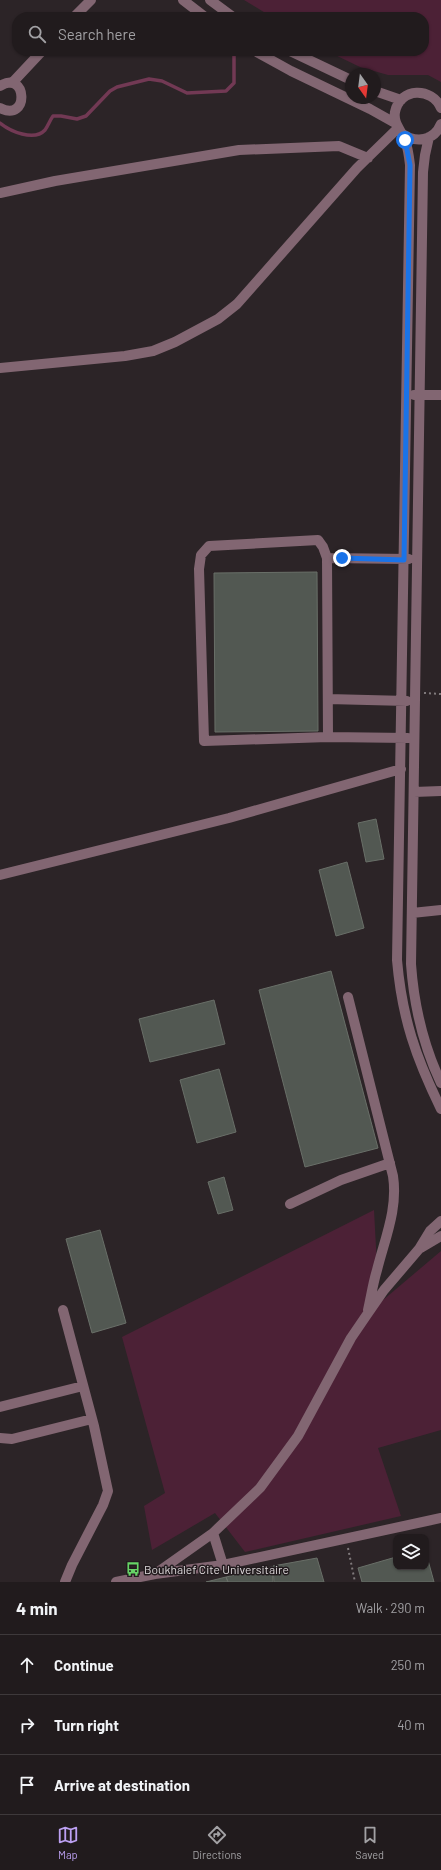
<!DOCTYPE html>
<meta charset="utf-8">
<style>
:root{--surface:#211b1d;--page:#2d282a;--text:#f1f3f6;--muted:#a2a1a4;--line:#3e393b;--accent:#bca0f2}
body{margin:0;font-family:Barlow,sans-serif;background:var(--page);color:var(--text)}
.controls{position:absolute;right:12px;bottom:12px;display:grid;overflow:hidden;border-radius:8px;box-shadow:0 1px 3px #0004}
.controls button{width:36px;height:36px;display:grid;place-items:center;padding:0;border:0;border-bottom:1px solid var(--line);background:var(--surface);color:var(--text);font:20px sans-serif}
.compass{position:absolute;left:345px;top:68px;width:36px;height:36px;border-radius:50%;background:var(--surface);box-shadow:0 1px 3px #0004;rotate:166deg}
.stop{position:absolute;width:12px;height:12px;margin:-9px;border:3px solid #1a73e8;border-radius:50%;background:#fff}
.stop.end{background:#1a73e8;border-color:#fff;box-shadow:0 1px 4px #0008}
.list{margin:0;padding:0;list-style:none}
h2{display:flex;justify-content:space-between;align-items:center;height:52px;margin:0;padding:0 16px;font-size:17px}
h2 small{font-size:13px;font-weight:400;color:var(--muted)}
.list li{display:grid;grid-template-columns:26px 1fr auto;gap:12px;align-items:center;box-sizing:border-box;height:60px;padding:0 16px;border-top:1px solid var(--line)}
.list b{display:block;font-size:15px;white-space:nowrap}
.list em{font-size:13px;font-style:normal;color:var(--muted)}
.icon{flex:none;width:22px;height:22px;fill:none;stroke:currentColor;stroke-width:2;stroke-linecap:round;stroke-linejoin:round}
.map{position:relative;flex:none;width:441px;height:1582px;overflow:hidden}
.search{position:absolute;background:var(--surface);box-shadow:0 1px 3px #0004;left:12px;right:12px;top:12px;height:44px;display:flex;align-items:center;gap:10px;box-sizing:border-box;padding:0 14px;border-radius:16px;color:var(--muted);font-size:15px}
.sheet{height:232px;background:var(--surface)}
nav{display:flex;justify-content:space-around;align-items:center;box-sizing:border-box;height:56px;border-top:1px solid var(--line);background:var(--surface);font-size:11px;color:var(--muted)}
nav a{display:grid;justify-items:center;gap:2px}
nav .on{color:var(--accent)}
.map>svg:first-child{display:block}
.green{fill:#4c2136}
.lines{fill:none;stroke-linecap:round;stroke-linejoin:round}
.stream{stroke:#723954;stroke-width:3.5}
.building{fill:#525852;stroke:#696f68}
.path{stroke:#807a7c;stroke-width:2;stroke-dasharray:2 3;stroke-linecap:butt}
.minor{stroke:#826672;stroke-width:10}
.route{stroke:#1a73e8;stroke-width:5}
.labels{text-anchor:middle;dominant-baseline:central;stroke-width:3;stroke-linejoin:round;paint-order:stroke}
.poi-label{font-size:12px;fill:#ddd8da;stroke:#221b1e;text-anchor:start}
</style>
<div class="map">
<svg width="441" height="1582" viewBox="0 0 441 1582">
<rect width="100%" height="100%" fill="#2c2427"/>
<path class="green" d="M244,0H441V82L428,75H388L360,67L327,51H424V17H272Z
M374,1210L377,1266L376,1306L441,1251V1430L378,1448L401,1516L245,1552L215,1513L152,1550L144,1506L165,1493L122,1337Z"/>
<g class="lines">
<path class="stream" d="M0,123C10,131 34,142 45,130C48,126 50,120 53,116H61L77,119L86,116L110,91L117,87L149,79L162,81L187,93L226,91L234,83V54"/>
</g>
<path class="building" d="M317,572L318,731L215,732L214,573Z
M376,819L384,859L366,862L358,823Z
M347,862L364,928L336,936L319,870Z
M331,971L378,1148L305,1167L259,990Z
M214,1000L225,1044L150,1062L139,1019Z
M219,1069L236,1132L197,1143L180,1080Z
M224,1177L233,1210L218,1214L208,1182Z
M100,1230L126,1323L92,1333L66,1239Z
M426,1553L434,1582H362L358,1568L396,1557V1567H426Z
M317,1558L324,1582H274L273,1566Z
M272,1567L273,1582H228L226,1577Z
M226,1577L228,1582H206Z"/>
<g class="lines">
<path class="path" d="M424,693L441,694
M348,1548L355,1582"/>
<path class="minor" d="M183,0L205,17
M210,0L233,17
M74,17L91,0
M255,51L291,71L370,109L395,123
M290,51L351,80
M12,83L42,51
M0,86C27,69 30,123 0,108
M375,91L401,100
M441,108C432,87 400,87 395,112C393,123 401,130 405,140C408,148 409,156 410,165L397,960C402,1018 416,1058 441,1109
M401,133C416,144 434,141 441,124
M429,137L425,155L423,172L411,964C414,1006 423,1045 441,1083
M0,193L55,181L239,150L339,146L368,158
M0,368L125,356L153,351L175,342L218,319L237,304L357,168L398,128
M414,395H441
M327,558L409,559
M328,699L407,701
M328,737L327,558L323,547L318,540L209,546L201,555L199,569L204,741L328,737L408,738
M414,792L441,791
M0,875L229,818L401,769
M412,913L441,910
M348,997L393,1176C398,1209 385,1238 377,1270C373,1283 371,1297 368,1310
M290,1204L341,1180L390,1163
M419,1249L441,1236
M63,1310L94,1426L108,1491L103,1505L72,1565L65,1582
M0,1407L83,1386
M0,1438L12,1439L92,1419
M213,1533L223,1565
M155,1574L213,1533L260,1488L298,1436L351,1338L366,1316L384,1290L419,1249L430,1231L441,1221
M116,1582L155,1574L223,1565L441,1518"/>
</g>
<g class="lines">
<path class="route" d="M342,558L404,560L410,165L405,140"/>
</g>
<defs>
<symbol id="bus-bare" viewBox="-9 -9 18 18"><path d="M-5-6H5V4H4V6H2V4H-2V6H-4V4H-5ZM-3.5-4V0h7V-4ZM-3.5 1.2v1.5H-2V1.2ZM2 1.2v1.5H3.5V1.2Z" fill="#66d466" stroke="#221b1e" stroke-width="2.5" paint-order="stroke"/></symbol>
</defs>
<g fill-rule="evenodd">
<use href="#bus-bare" x="123" y="1559" width="20" height="20"/>
</g>
<g class="labels">
<g class="poi-label">
<text x="144" y="1569">Boukhalef Cite Universitaire</text>
</g>
</g>
</svg>
<div class="controls">
<button><svg class="icon" aria-label="layers" viewBox="0 0 24 24"><path d="M12 4l9 5-9 5-9-5zM3 14l9 5 9-5"/></svg></button>
</div>
<svg class="compass" viewBox="-18 -18 36 36"><path d="M0-13l5 13h-10z" fill="#e53935"/><path d="M0 13l5-13h-10z" fill="#a2a1a4"/></svg>
<div class="stop" style="left:405px;top:140px"></div>
<div class="stop end" style="left:342px;top:558px"></div>
<div class="search"><svg class="icon" aria-label="search" viewBox="0 0 24 24"><circle cx="10" cy="10" r="6"/><path d="M15 15l6 6"/></svg>Search here</div>
</div>
<section class="sheet">
<h2>4 min<small>Walk · 290 m</small></h2>
<ul class="list">
<li><svg class="icon" aria-label="ahead" viewBox="0 0 24 24"><path d="M12 20V5M6 11l6-6 6 6"/></svg><div><b>Continue</b></div><em>250 m</em></li>
<li><svg class="icon" aria-label="right" viewBox="0 0 24 24"><path d="M7 20v-9h11M14 6l5 5-5 5"/></svg><div><b>Turn right</b></div><em>40 m</em></li>
<li><svg class="icon" aria-label="arrive" viewBox="0 0 24 24"><path d="M6 21V4h12l-3 4 3 4H6"/></svg><div><b>Arrive at destination</b></div></li>
</ul>
</section>
<nav>
<a class="on"><svg class="icon" aria-label="map" viewBox="0 0 24 24"><path d="M3 6l6-2 6 2 6-2v14l-6 2-6-2-6 2zM9 4v14M15 6v14"/></svg>Map</a>
<a><svg class="icon" aria-label="directions" viewBox="0 0 24 24"><path d="M12 3l9 9-9 9-9-9zM9 14v-3h6M13 9l2 2-2 2"/></svg>Directions</a>
<a><svg class="icon" aria-label="saved" viewBox="0 0 24 24"><path d="M7 4h10v16l-5-4-5 4z"/></svg>Saved</a>
</nav>
